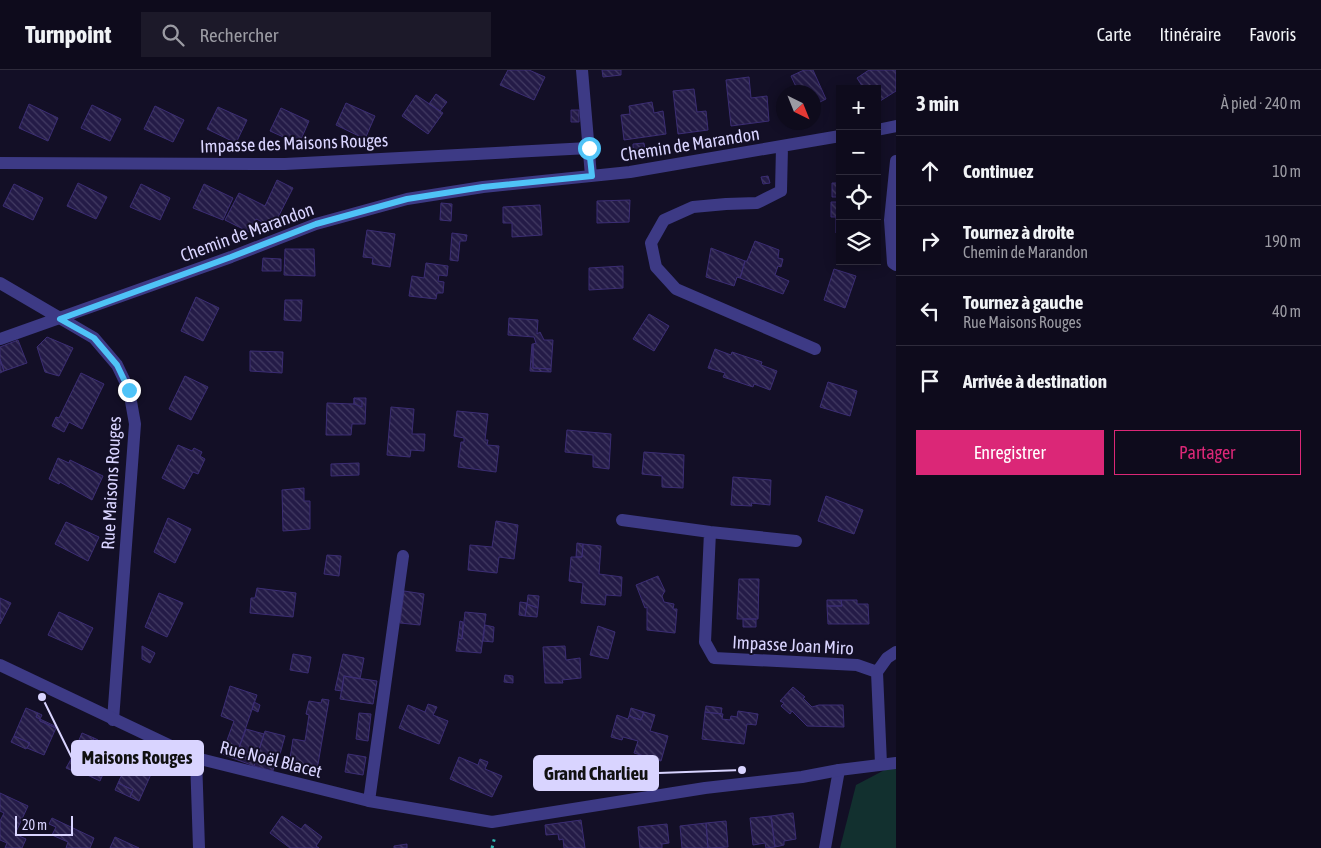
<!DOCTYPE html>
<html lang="fr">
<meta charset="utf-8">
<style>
:root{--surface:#0e0b1c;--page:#1c1929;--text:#f1f3f6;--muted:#9b9ba3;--line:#2e2b3b;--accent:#db2777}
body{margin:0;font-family:"Asap Condensed",sans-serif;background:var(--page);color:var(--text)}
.controls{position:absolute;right:15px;top:15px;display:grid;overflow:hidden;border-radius:0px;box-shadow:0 2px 12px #0003}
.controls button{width:45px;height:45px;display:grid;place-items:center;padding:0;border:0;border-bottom:1px solid var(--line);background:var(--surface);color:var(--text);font:25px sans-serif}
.compass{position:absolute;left:776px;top:15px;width:45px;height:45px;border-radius:50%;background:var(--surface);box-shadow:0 2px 12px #0003;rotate:137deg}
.scale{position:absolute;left:15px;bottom:12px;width:58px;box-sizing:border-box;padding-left:5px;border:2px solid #d9d4ff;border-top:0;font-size:14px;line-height:18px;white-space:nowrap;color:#d9d4ff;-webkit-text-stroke:4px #130f26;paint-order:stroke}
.stop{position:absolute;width:15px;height:15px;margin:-11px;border:4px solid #4fc3f7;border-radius:50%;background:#fff}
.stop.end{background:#4fc3f7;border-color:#fff;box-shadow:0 1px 5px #0008}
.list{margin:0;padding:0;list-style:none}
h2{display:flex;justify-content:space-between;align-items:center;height:65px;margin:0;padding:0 20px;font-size:21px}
h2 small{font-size:16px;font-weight:400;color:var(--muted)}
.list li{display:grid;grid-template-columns:32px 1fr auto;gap:15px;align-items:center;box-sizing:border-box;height:70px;padding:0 20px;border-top:1px solid var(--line)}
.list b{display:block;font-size:19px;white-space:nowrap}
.list p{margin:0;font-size:16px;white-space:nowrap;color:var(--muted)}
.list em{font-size:16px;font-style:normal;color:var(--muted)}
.actions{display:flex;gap:10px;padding:15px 20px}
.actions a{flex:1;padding:11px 0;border:1px solid var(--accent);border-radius:0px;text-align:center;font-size:18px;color:var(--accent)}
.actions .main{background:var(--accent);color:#fff}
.icon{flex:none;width:28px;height:28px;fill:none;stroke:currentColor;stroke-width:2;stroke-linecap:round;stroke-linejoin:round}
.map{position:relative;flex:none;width:896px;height:778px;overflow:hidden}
header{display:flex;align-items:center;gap:30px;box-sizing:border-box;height:70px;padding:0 25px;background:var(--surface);border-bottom:1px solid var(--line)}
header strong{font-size:24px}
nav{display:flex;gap:28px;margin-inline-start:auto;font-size:18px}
.search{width:350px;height:45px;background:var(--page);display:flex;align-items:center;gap:12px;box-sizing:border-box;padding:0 18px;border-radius:0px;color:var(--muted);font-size:19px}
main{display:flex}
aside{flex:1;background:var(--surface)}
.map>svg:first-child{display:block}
.grass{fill:#12302f}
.building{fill:url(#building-back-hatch);stroke:#3b2d73}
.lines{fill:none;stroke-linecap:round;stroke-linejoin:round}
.path{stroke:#2fb8b0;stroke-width:3;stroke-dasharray:2.5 4;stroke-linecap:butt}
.minor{stroke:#3d3a85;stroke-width:12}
.tertiary{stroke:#3d3a85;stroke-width:12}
.route{stroke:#4fc3f7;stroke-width:6}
.labels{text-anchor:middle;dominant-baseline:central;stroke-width:4;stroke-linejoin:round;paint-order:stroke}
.street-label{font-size:18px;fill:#d9d4ff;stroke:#130f26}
.leader{fill:none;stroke:#d9d4ff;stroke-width:2}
.callout-dot{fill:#d9d4ff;stroke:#130f26;stroke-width:2}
.callout{fill:#d9d4ff;stroke:#d9d4ff;stroke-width:2}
.callout-label{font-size:19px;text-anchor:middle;font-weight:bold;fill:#111}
</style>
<header>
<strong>Turnpoint</strong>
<div class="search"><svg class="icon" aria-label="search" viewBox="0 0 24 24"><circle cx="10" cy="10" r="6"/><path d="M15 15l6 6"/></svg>Rechercher</div>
<nav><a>Carte</a><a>Itinéraire</a><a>Favoris</a></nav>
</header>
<main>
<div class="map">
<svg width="896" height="778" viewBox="0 0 896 778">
<defs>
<pattern id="building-back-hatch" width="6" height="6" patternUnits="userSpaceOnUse" patternTransform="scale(1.25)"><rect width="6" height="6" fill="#241b47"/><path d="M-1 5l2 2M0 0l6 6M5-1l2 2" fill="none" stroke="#433b63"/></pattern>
</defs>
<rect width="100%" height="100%" fill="#130f26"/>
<path class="grass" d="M896,694V778H840L856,715Z"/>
<path class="building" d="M508,0H529L545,7L534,30L500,15Z
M602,0H621V5L603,7Z
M804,0H813L826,29L814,35V22H789L797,19L791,6Z
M869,0H896V21L877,33V19H864L857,8Z
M749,7L751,28L767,26L769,51L731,56L726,10Z
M694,19L697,42L706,41L708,60L678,64L673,21Z
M436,24L447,32L440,41L429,34Z
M416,25L443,43L428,64L402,46Z
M652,32L654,43L663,41L666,64L624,70L621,45L630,44L629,36Z
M346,33L375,46L365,69L336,55Z
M29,34L58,48L48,71L19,58Z
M92,35L121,49L110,71L81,58Z
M155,36L184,50L173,72L144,59Z
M218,37L247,50L236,73L207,59Z
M281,38L309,51L299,74L270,61Z
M571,40H579V52H571Z
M644,73L645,79L633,81V74Z
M768,106L770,113L763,114L761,107Z
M277,110L293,118L273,157L256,149L249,162L225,150L239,123L265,136Z
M78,113L107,127L96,149L67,136Z
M832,113H840V163H836V147H831V132H837V127H832Z
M14,114L43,128L33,150L3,136Z
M141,114L170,128L160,150L130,137Z
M204,114L233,128L223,150L193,138Z
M630,130L629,152L597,153V131Z
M441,133L452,134L451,151L440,150Z
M540,135L542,165L512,167V153H503V137Z
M367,160L395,164L390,197L372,194L373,188L363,187Z
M452,163L467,165L466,171H460L458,191L450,190Z
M755,171L779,180L778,188L783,189L781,197L778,196L775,205L789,211L783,224L740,208L745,191H747Z
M711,178L745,191L740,208L737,207L734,216L706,207Z
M285,179H314L315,206L284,205Z
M263,188L281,189V201H262Z
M426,193L448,196L447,206L439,205L438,211L444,212L443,223H437L436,229L409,226L412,206L424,208Z
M623,196V218L589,220V198Z
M834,199L856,206L845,238L824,230Z
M196,227L219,238L203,271L181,261Z
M285,230H302L301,251L284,250Z
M649,244L669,256L654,281L633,269Z
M509,248L538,250L537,264L540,262L544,270H553L551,299L533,298V274L536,273L534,267L508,265Z
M47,267L73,278L59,306L45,302L37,277Z
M18,270L27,293L4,301L0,289V277Z
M532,274H533V298L551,299V302L530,301Z
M715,279L731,285L732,282L762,292L761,295L777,301L770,320L754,314L753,317L723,307L725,303L708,298Z
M250,281L283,282L282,303L250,301Z
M0,289L4,301L0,303Z
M81,303L104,314L82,359L69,352L64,362L52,356L56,347L59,348Z
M185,306L208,317L191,350L169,339Z
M828,312L857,321L850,346L820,337Z
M354,328L362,331V337L354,334Z
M354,328H366L365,354H352L351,365H326L327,333L354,334Z
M391,337L414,339L412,364H425L424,381L411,380L410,387L387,385Z
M457,341L488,344L485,370H488L487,375L499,376L496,402L458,397L461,372H464V368L454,366Z
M567,360L611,364L609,399L593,397V385L565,382Z
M178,375L192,381L194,378L202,382L200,386L205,389L198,404L193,402L184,419L162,408Z
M644,382L684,385L683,418L662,417V406L642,404Z
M58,388L69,393L70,390L103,406L92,430L60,412L59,414L49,409Z
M359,393V405L331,406V394Z
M733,407L771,410L770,435L751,433L752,436L731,435Z
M304,418V431H310V459L283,461L282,420Z
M826,426L863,440L854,464L818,451Z
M168,448L191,459L175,493L154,482Z
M496,451L518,455L514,489L499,487L497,503L468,500L470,475L492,477Z
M66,452L99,467L88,491L55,474Z
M577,473L583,474L582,487H576Z
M583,474L601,476L599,504L622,507L621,526L606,525L605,535L581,533L583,513L569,511L571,487H582Z
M327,485L341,486L339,506L324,504Z
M658,506L665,521L662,526L664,532L674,534L673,539H677L675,563L647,560V537L645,538L636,515Z
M739,509H759L758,549H737Z
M257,518L296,523L293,547L250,543L251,528H255Z
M404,521L424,524L420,555L400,553Z
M159,523L183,533L167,567L145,557Z
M528,525L539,526L538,538L527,534Z
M0,528L11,533L0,554Z
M827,530H841L842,536H827Z
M841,530H857V534H868L869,554H828L827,536H842Z
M520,532L527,533L525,546L519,545Z
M527,534L538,538L537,547L525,546Z
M59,542L93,558L82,580L48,565Z
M465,542L486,544L481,583L456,581L458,568L462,569Z
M743,549H756V557H743Z
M460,551L463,552L462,569L458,568Z
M485,555L494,557L493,572L483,571Z
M598,556L615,562L608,589L590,585Z
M142,576L155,583L150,593L142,589Z
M565,576L566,590L580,588L581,608L562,610L563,613H545L543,577Z
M293,584L311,587L308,603L290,600Z
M343,584L364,588L360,609L344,606L342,621L335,620Z
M505,605L513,606V613L504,612Z
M344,606L377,611L373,634L340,629Z
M230,616L257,625L235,689L222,684L234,651L221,646Z
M793,617L805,627L803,628L812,637L819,635H843L844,657L807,656L792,641L790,644L781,636L784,633L780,631Z
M322,629L329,630L317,700L289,695L293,669L305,671L309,645L306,644L309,631L321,633Z
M254,632L260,635L258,642L252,639Z
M428,634L437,637L433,645L448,651L439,674L399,658L408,635L425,642Z
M706,636L722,638L721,644L705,642Z
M26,638L38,643L36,647L40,649V651L56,658L44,685L27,678L30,673L14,666Z
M631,638L644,642L641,650L629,646Z
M738,641L758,644L756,655L747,654L744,674L702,669L705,642L723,644L722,649L730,650L731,646L737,647Z
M644,642L655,645L650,661L668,666L661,691L634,683L638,671L623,667L622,670L611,667L617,645L628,649L629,646L641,650Z
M38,643L42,645L40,649L36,647Z
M359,643L371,644L368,671L356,669Z
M40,649L57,657L56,658L40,651Z
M246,659L264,664L254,696L235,689Z
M265,661L285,666L280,684L277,683L273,701L254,696Z
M82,663L94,668L92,673L96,676L112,684L100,711L83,703L86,699L70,691Z
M14,666L30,673L26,679L11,672Z
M94,668L98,670L96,675L92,673Z
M348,684L366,687L363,705L345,702Z
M131,685L142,691L140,695L152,702L139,731L130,727L133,720L118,713Z
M459,687L478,695L480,689L488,692L485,699L502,706L492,727L450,709Z
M70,691L86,699L82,705L66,698Z
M118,713L133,720L130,727L115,720Z
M0,723L28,736L15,764L26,769L22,778H5L7,773L0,770V751L4,743L0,741Z
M793,743L796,769L784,771V775L775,777L771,746Z
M282,746L301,759L305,754L322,767L316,776L319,778H290L270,763Z
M771,746L775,777L766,778L765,773L753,775L750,748Z
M52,748L94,768L90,778H66L68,772L52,765L56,757L49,754Z
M581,750L585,778H564L563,769L559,770L558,764L546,765L545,755Z
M726,751L728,777L708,778L706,753Z
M706,753L708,778H682L680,756Z
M667,754L669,773L662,774V778H640L638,757Z
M115,767L139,778H110Z
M407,774V778H394V776Z"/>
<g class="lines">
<path class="path" d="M492,778L495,766"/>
<path class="minor" d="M582,0L591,106
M877,60L896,56
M782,77L781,121L757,133L726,134L693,137L664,150L651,173L656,197L676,219L815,279
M896,91L890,150L893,193L896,195
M0,93L285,94L589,78
M0,213L94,268L117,295L129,320L135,354L113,650
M0,269L231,187L316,154L407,129L483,117L630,102L840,66
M622,450L710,462L796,471
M710,462L705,572L714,588L857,595L877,602L881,694
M877,602L887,588L896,582
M196,688L199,778
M369,731L403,486
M825,778L839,700"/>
<path class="tertiary" d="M0,595L196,688L369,731L492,752L705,718L802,707L839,700L896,693"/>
</g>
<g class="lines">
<path class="route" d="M129,320L117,295L94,268L60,249L231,187L316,154L407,129L483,117L592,106L589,78"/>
</g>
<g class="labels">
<g class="street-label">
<text transform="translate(294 73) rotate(-2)">Impasse des Maisons Rouges</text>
<text transform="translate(690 74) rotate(-9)">Chemin de Marandon</text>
<text transform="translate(247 162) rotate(-20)">Chemin de Marandon</text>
<text transform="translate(111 413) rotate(-87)">Rue Maisons Rouges</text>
<text transform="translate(793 575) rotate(3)">Impasse Joan Miro</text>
<text transform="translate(271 689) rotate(14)">Rue Noël Blacet</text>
</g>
</g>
<path class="leader" d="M42 627L72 688M742 700L658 703"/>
<g class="callout-dot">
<circle cx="42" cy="627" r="5"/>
<circle cx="742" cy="700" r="5"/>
</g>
<g class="callout">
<rect x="72" y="671" width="131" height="34" rx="5"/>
<rect x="534" y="686" width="124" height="34" rx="5"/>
</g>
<g class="callout-label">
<text x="137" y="694">Maisons Rouges</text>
<text x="596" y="710">Grand Charlieu</text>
</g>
</svg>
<div class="controls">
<button>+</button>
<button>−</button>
<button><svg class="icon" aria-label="locate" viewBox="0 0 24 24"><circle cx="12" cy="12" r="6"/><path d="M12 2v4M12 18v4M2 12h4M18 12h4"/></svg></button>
<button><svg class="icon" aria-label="layers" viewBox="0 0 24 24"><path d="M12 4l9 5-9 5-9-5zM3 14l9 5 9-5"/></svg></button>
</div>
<svg class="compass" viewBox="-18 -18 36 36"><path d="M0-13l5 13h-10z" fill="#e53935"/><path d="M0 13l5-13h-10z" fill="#9b9ba3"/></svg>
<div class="scale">20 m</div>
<div class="stop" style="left:589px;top:78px"></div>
<div class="stop end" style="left:129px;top:320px"></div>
</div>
<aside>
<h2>3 min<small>À pied · 240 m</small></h2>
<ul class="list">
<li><svg class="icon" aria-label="ahead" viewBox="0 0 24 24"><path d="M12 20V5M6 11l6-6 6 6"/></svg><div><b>Continuez</b></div><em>10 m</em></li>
<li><svg class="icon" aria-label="right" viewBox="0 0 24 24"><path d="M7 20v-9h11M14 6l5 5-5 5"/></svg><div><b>Tournez à droite</b><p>Chemin de Marandon</p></div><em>190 m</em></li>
<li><svg class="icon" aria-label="left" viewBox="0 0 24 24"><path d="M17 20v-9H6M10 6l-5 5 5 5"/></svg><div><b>Tournez à gauche</b><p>Rue Maisons Rouges</p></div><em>40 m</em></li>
<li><svg class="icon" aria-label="arrive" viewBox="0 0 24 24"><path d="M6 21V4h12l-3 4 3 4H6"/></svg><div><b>Arrivée à destination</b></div></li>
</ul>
<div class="actions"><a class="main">Enregistrer</a><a>Partager</a></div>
</aside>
</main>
